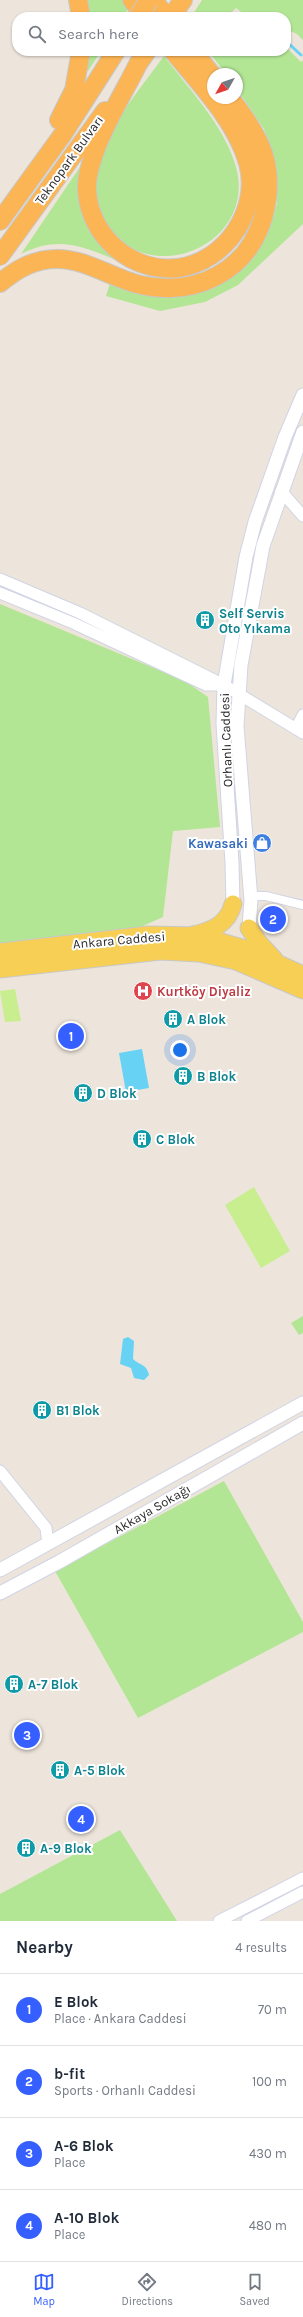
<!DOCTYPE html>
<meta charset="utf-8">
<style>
:root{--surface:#fff;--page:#f6f6f7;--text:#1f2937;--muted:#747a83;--line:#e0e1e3;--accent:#365fff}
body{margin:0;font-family:Karla,sans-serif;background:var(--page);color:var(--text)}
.compass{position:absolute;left:207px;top:68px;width:36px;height:36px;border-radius:50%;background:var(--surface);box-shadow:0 1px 3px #0004;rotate:230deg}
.you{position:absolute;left:180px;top:1050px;width:14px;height:14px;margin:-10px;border:3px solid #fff;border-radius:50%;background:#1a73e8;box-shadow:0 0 0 6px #1a73e833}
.badge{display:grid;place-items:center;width:26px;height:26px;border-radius:50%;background:var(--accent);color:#fff;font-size:13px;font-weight:700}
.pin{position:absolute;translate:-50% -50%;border:2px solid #fff;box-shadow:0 1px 4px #0006}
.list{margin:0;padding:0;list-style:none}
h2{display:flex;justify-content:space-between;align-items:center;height:52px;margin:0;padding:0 16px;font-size:17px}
h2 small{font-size:13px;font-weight:400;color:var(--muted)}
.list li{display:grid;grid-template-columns:26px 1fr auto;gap:12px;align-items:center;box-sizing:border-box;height:72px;padding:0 16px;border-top:1px solid var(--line)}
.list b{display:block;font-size:15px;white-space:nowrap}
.list p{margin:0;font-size:13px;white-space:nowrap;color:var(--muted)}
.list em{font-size:13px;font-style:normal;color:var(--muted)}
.icon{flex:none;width:22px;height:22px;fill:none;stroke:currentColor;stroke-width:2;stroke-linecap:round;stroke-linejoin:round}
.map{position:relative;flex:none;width:303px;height:1921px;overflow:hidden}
.search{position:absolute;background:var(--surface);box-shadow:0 1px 3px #0004;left:12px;right:12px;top:12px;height:44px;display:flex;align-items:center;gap:10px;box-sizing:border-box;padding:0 14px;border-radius:16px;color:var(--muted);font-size:15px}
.sheet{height:340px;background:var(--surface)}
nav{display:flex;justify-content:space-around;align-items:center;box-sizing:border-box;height:56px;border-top:1px solid var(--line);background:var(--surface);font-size:11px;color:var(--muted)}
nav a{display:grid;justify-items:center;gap:2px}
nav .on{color:var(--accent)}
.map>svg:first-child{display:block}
.green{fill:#b2e694}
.pitch{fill:#c8ee8f}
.water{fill:#68d2f5}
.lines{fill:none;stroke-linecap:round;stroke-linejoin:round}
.stream{stroke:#68d2f5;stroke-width:3}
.pedestrian-casing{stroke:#d0d4e4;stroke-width:10}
.minor-casing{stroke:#d0d4e4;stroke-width:13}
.tertiary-casing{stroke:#d0d4e4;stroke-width:15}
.primary-casing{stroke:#c8c8c8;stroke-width:19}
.trunk-casing{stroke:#c8c8c8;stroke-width:20}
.pedestrian{stroke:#fff;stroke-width:8}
.minor{stroke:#fff;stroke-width:11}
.tertiary{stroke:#fff;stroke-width:13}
.primary{stroke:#f8cf55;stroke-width:17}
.trunk{stroke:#fcb554;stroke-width:18}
.trunk-bridge-casing{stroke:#c8c8c8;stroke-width:20;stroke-linecap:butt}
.trunk-bridge{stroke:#fcb554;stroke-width:18}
.labels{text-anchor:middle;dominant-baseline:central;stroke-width:4;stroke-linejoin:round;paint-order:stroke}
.street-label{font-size:13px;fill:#2a2a2a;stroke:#fff}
.culture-label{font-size:13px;font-weight:bold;fill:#0d838f;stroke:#fff;text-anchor:start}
.shop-label{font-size:13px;font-weight:bold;fill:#366cbe;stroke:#fff;text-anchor:end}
.health-label{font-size:13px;font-weight:bold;fill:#be3a42;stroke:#fff;text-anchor:start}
</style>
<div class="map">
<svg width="303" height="1921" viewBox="0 0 303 1921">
<rect width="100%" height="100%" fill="#ede5db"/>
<path class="green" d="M86,0H125L130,6L123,17H89Z
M202,0H303V40L297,34L286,29V17H248L236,8L230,14L233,17H191Z
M286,47L301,62L303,60V224L238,285L205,302L160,311L106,296L110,283L164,295L256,251L265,236L271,225L277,203L276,165L264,129L237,89V74H226L208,51H286Z
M88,51H101L88,71L83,69Z
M164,56C189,89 228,130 237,171C254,248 143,291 104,220C98,208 94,193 96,179C101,133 138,92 164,56Z
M84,161L83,186L128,265C88,249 62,233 21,254Z
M0,604L185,681L208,697L220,827L173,831L163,917L127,933L0,948Z
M303,1316V1333L299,1335L291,1323Z
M224,1481L303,1622V1632L138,1718L55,1571Z
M120,1830L177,1921H0V1894Z"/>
<path class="pitch" d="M15,989L21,1021L5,1022L0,991Z
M254,1187L290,1251L261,1268L225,1205Z"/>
<path class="water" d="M142,1049L149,1088L126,1092L119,1053Z
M128,1337L134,1341L133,1359C139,1365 147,1364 149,1375L144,1380L134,1378L131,1368L120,1364L123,1339Z"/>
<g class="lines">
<path class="stream" d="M238,16L240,17
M286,41L301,55"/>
<defs>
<path id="pedestrian" d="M250,896H266L303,905"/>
<path id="minor" d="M281,491L303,516
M0,579L80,613L224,685L303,733
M0,593L73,623L206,685H221
M296,729L303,715
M0,1471L46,1528L48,1544
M219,1921L303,1878
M247,1921L303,1892"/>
<path id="tertiary" d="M233,904L232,863L223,724L224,685L246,557L255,522L285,437L303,395
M249,928L251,900L237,726L241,665L263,546L303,432
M0,1570L303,1403
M0,1593L59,1562L303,1423"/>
<path id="primary" d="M249,928L259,943L274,959
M193,935C212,931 228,924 233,904
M0,952L148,935L200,936L245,949L303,975
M0,969L160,951L199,953L236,961L303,990"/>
<path id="trunk" d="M78,0L81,17
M132,0L145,17
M153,0L167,17
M171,17L183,0
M147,51L138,64C122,97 85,154 87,191C90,237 132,273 178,268C226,262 261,209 248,163C236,121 200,84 173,51
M193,51L213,76
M59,120L74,90L81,51
M0,221L63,134L116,51
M0,256L105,111
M0,283C17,269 34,259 57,259C87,259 113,279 141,285C195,297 247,272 263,218C277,168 261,137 230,98"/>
</defs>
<use href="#pedestrian" class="pedestrian-casing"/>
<use href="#minor" class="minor-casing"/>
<use href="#tertiary" class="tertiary-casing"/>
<use href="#primary" class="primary-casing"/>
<use href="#trunk" class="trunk-casing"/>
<use href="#pedestrian" class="pedestrian"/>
<use href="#minor" class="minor"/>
<use href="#tertiary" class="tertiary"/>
<use href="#primary" class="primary"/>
<use href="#trunk" class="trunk"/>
<defs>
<path id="trunk-bridge" d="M138,17L149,0"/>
</defs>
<use href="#trunk-bridge" class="trunk-bridge-casing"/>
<use href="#trunk-bridge" class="trunk-bridge"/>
</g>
<defs>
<symbol id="building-disc" viewBox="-11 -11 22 22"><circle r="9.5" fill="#0f9aa8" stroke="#fff"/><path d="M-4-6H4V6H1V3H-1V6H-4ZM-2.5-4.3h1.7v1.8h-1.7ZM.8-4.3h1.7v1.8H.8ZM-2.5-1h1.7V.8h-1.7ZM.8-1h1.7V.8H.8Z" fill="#fff"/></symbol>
<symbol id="shop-disc" viewBox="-11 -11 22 22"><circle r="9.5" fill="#3f7fe0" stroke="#fff"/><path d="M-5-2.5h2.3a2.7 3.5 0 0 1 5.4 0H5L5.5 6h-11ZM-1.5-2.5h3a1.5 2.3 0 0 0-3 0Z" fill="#fff"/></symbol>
<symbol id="hospital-disc" viewBox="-11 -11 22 22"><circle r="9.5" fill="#e0444e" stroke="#fff"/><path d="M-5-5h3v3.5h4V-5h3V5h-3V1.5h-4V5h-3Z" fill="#fff"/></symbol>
</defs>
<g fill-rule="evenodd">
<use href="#building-disc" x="194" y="609" width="22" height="22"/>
<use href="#shop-disc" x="251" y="832" width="22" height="22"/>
<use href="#hospital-disc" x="132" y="980" width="22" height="22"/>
<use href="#building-disc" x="162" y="1008" width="22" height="22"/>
<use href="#building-disc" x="172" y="1065" width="22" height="22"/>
<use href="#building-disc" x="72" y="1082" width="22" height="22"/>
<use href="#building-disc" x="131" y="1128" width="22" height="22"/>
<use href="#building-disc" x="31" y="1399" width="22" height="22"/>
<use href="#building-disc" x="3" y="1673" width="22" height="22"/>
<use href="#building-disc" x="49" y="1759" width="22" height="22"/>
<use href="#building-disc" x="15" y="1837" width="22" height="22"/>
</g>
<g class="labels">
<g class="street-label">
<text transform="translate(69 160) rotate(-54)">Teknopark Bulvarı</text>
<text transform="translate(226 740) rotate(-92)">Orhanlı Caddesi</text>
<text transform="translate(119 940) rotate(-5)">Ankara Caddesi</text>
<text transform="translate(152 1509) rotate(-30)">Akkaya Sokağı</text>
</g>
<g class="culture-label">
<text x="219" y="613">Self Servis<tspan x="219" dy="15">Oto Yıkama</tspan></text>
<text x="187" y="1019">A Blok</text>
<text x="197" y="1076">B Blok</text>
<text x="97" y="1093">D Blok</text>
<text x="156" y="1139">C Blok</text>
<text x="56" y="1410">B1 Blok</text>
<text x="28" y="1684">A-7 Blok</text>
<text x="74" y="1770">A-5 Blok</text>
<text x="40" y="1848">A-9 Blok</text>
</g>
<g class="shop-label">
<text x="248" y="843">Kawasaki</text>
</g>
<g class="health-label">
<text x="157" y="991">Kurtköy Diyaliz</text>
</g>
</g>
</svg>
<svg class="compass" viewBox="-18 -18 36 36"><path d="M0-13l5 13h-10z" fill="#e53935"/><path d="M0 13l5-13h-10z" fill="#747a83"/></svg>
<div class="you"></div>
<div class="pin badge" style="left:71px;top:1036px">1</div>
<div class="pin badge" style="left:273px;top:919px">2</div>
<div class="pin badge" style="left:27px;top:1735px">3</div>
<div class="pin badge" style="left:81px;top:1819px">4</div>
<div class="search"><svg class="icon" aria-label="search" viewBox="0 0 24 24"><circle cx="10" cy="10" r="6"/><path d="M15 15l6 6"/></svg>Search here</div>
</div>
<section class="sheet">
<h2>Nearby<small>4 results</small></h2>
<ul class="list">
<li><span class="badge">1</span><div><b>E Blok</b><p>Place · Ankara Caddesi</p></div><em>70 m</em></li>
<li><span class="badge">2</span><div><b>b-fit</b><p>Sports · Orhanlı Caddesi</p></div><em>100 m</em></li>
<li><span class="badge">3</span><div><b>A-6 Blok</b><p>Place</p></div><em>430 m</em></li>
<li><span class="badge">4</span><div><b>A-10 Blok</b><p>Place</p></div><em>480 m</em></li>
</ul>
</section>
<nav>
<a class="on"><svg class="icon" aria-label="map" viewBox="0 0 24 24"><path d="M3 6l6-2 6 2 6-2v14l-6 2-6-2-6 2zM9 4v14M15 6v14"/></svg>Map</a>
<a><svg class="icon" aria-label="directions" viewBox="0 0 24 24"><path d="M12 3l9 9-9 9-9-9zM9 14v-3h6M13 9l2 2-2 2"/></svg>Directions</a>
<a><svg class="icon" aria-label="saved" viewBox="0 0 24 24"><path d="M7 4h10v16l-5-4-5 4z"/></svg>Saved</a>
</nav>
